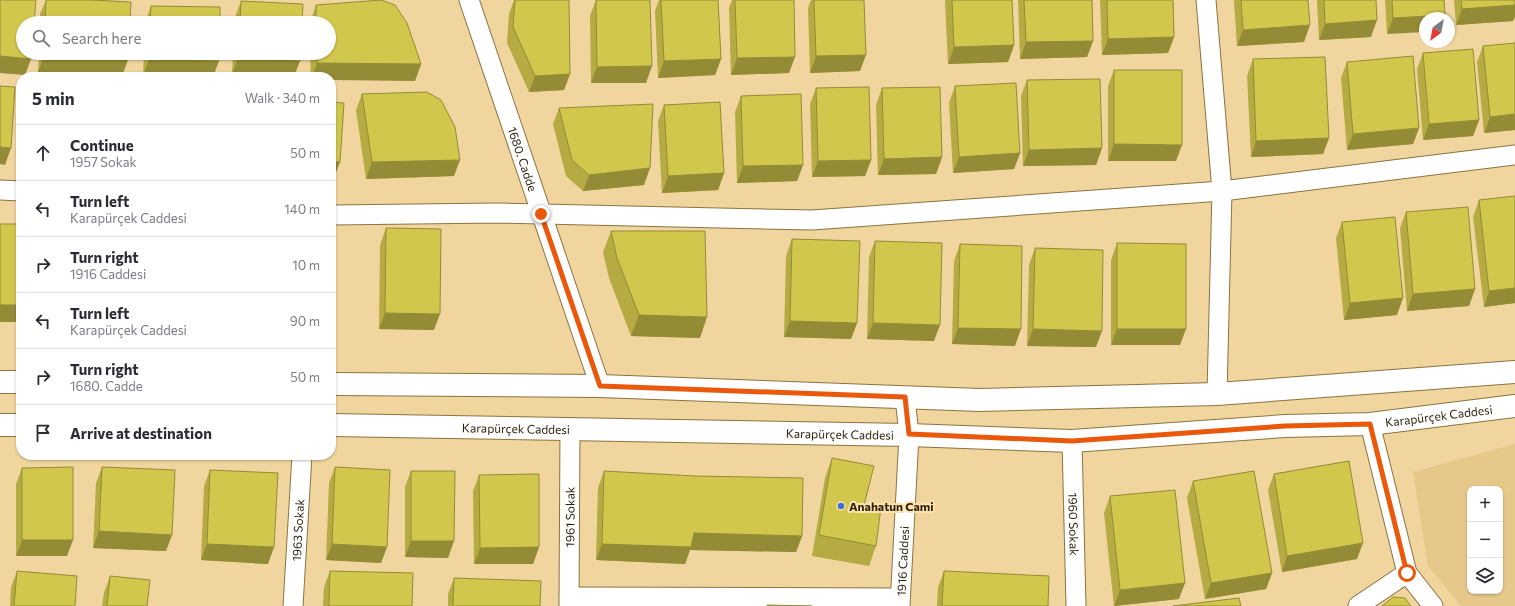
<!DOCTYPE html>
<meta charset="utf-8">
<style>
:root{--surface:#fff;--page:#f7f7f7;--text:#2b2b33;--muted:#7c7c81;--line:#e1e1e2}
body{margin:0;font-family:Commissioner,sans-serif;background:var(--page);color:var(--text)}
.controls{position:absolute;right:12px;bottom:12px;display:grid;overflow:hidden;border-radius:8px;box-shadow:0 1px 3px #0004}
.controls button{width:36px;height:36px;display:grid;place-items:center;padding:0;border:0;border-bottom:1px solid var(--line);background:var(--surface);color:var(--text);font:20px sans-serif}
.compass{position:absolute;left:1419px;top:12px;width:36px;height:36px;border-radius:50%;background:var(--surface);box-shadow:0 1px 3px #0004;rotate:212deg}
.stop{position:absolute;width:12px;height:12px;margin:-9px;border:3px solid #ea580c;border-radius:50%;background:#fff}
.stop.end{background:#ea580c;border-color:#fff;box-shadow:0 1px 4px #0008}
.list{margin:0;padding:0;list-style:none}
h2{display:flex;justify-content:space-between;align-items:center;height:52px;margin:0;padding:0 16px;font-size:17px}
h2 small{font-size:13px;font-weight:400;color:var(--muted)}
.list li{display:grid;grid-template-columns:26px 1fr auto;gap:12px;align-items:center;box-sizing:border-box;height:56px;padding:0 16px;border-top:1px solid var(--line)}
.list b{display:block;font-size:15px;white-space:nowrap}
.list p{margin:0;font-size:13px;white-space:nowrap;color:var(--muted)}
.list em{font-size:13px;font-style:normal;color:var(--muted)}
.icon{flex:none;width:22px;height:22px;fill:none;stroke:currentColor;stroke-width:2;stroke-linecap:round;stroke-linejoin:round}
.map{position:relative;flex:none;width:1515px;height:606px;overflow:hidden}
.search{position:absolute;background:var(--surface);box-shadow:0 1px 3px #0004;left:16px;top:16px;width:320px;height:44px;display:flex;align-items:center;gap:10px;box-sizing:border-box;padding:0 14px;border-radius:22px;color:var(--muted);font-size:15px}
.panel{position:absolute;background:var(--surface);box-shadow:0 1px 3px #0004;left:16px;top:72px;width:320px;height:388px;border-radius:16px}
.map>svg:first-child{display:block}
.built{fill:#e7c88b;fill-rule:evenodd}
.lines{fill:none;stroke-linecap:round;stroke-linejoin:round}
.minor-casing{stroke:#8c733f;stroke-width:21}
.secondary-casing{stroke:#8c733f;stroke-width:24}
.minor{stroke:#fff;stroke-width:19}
.secondary{stroke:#fff;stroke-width:22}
.wall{fill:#b5ab42}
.shaded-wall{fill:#938b36}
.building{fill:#d2c74d;stroke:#938b36}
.route{stroke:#ea580c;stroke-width:5}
.poi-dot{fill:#3d6dde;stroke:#fee2ab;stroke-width:1.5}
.labels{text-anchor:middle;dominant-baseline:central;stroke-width:4;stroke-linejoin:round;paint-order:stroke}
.street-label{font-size:12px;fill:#291f09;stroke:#fee2ab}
.poi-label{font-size:12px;font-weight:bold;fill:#291f09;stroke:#fee2ab;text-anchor:start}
</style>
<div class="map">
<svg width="1515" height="606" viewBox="0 0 1515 606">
<rect width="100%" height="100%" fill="#f0d59f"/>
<path class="built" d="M1515,444V606H1461L1428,566L1413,472ZM1470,489H1500V591H1470Z"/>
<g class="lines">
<defs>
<g id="minor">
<path id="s1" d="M469,0L600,386"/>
<path d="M1206,0L1222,191L1217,394"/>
<path d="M0,190L21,191"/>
<path d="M331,215L498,213L812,220L1222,191L1515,155"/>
<path d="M1370,424L1407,573L1433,606"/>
<path id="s2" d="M1072,441L1076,606"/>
<path d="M569,597L900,598"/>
<path id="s3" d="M293,606L302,455"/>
<path id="s4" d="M569,606L570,428"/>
<path id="s5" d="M900,606L909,435L905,397"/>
<path d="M1358,606L1407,573"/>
</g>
<g id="secondary">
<path d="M0,382H21"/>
<path d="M331,384L600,386L980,400L1217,394L1515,372"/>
<path d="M0,425H21"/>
<path id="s6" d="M331,425L909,435L1072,441L1285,426L1370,424L1515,406"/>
</g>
</defs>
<use href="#minor" class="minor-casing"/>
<use href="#secondary" class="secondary-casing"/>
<use href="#minor" class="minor"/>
<use href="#secondary" class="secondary"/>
</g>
<path class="wall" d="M46,0H92L130,23H40V14Z
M514,0H569L570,74L564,90L529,92L507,43L509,14Z
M596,0L646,83H591L590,16Z
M659,0H718L721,59L715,75L658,78L655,11Z
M732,0H794L789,73L731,75L729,8Z
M811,0H864L860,71L810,73L808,8Z
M945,0H1012L1014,45L1008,62L948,64Z
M1018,0H1092L1093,41L1087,57L1020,59Z
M1100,0H1173L1174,37L1168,53L1102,55Z
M1234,0H1308L1304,42L1237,46Z
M1317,0H1376L1371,37L1319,40Z
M1385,0H1444L1445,15L1444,18H1425L1387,34Z
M1454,0H1515L1513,21L1456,25Z
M241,1L302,23H235V17Z
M316,5L421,64L415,81L331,77H311L310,53H329V23H310Z
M151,6L220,23H145Z
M1483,46L1515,130L1484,133L1477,62Z
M39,53H129L122,76L38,72Z
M144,53H219L143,76Z
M233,53H300L232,74Z
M1423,53L1479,120L1473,136L1423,140L1417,69Z
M1253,59L1329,138L1323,154L1251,157L1247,76Z
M1347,62L1419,128L1413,144L1347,150L1341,78Z
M1114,70L1176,161H1108V86Z
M1027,80L1102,148L1096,165L1023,166L1021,96Z
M955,86L1020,153L1014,169L953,173L949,103Z
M816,88L871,160L865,176L812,177L810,104Z
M882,88L942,157L936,174L878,175L876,105Z
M362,94L454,176L366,179L356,110Z
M741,96L803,165L797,181L737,183L735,112Z
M21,101V166L17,165L19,107Z
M664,105L724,173L718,190L662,193L658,121Z
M559,108L644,185L583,191L566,176L553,124Z
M1479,200L1515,303L1484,307L1473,217Z
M1406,212L1475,289L1469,306L1407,311L1400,228Z
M1342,222L1397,315L1344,320L1336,238Z
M386,228L434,330L379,329L380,245Z
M611,231L700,338L631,336L609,278L603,252Z
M792,239L857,323L851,339L784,337L786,256Z
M875,241L934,341L867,339L869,257Z
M1117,243L1180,345H1111V260Z
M960,244L1015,346L952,344L954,261Z
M1035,248L1096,347L1027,346L1029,265Z
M832,458L864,505L876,546L869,566L812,556L825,478Z
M102,467L166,551L93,548L96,483Z
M335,467L387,547L381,563L326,560L329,483Z
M22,468L67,556H16V484Z
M210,470L268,564L201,560L204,486Z
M411,471L448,558L405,557V487Z
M604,471L802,536L796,552L690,550L685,564L596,560L598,488Z
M1274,474L1357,559L1282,572L1268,490Z
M479,475L539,547L533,564H474L473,491Z
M1193,481L1272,573L1266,589L1205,599L1187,498Z
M1110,496L1179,599L1114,606L1104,513Z
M17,571L75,606H10L11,587Z
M330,571L412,606H323L324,587Z
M944,571L1048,606H937L938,587Z
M110,576L147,606H102L104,593Z
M454,578L540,606H448V594Z"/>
<path class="shaded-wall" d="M1515,5V17L1513,21L1456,25L1462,9Z
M1445,15L1444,18H1425V32L1387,34L1393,18Z
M1377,20L1371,37L1319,40L1325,24Z
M1310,25L1304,42L1237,46L1243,30Z
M1174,37L1168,53L1102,55L1108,39Z
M1093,41L1087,57L1020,59L1026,42Z
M1014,45L1008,62L948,64L954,47Z
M866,55L860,71L810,73L816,56Z
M0,56L31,59L25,75L0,73Z
M44,56L128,60L122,76L38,72Z
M238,57L300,61L294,77L232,74Z
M795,57L789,73L731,75L737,58Z
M149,59L219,61L213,77L143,76Z
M721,59L715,75L658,78L664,61Z
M317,63L421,64L415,81L331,80V77H312Z
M652,66L646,83H591L597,67Z
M570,74L564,90L529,92L535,76Z
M1515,114V130L1484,133L1490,117Z
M1479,120L1473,136L1423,140L1429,124Z
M1419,128L1413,144L1347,150L1353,134Z
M1329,138L1323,154L1251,157L1256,141Z
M1114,144L1182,145L1176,161H1108Z
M0,147L11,148L5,165L0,164Z
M1102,148L1096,165L1023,166L1029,150Z
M1020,153L1014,169L953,173L959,157Z
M21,154V166L17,165Z
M942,157L936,174L878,175L884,159Z
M460,160L454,176L366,179L372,162Z
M871,160L865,176L812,177L818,161Z
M331,161L340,162L334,178H331Z
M803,165L797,181L737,183L743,166Z
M650,168L644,185L583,191L589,175Z
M724,173L718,190L662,193L668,176Z
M1515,288V303L1484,307L1489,291Z
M1475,289L1469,306L1407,311L1413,294Z
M1403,298L1397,315L1344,320L1350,303Z
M0,305H21V322H0Z
M385,313L440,314L434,330L379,329Z
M639,315L707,317L700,338L631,336Z
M790,321L857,323L851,339L784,337Z
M873,323L940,325L934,341L867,339Z
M958,328L1021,329L1015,346L952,344Z
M1033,329L1102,331L1096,347L1027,346Z
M1117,329H1186L1180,345H1111Z
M99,531L172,535L166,551L93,548Z
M694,533L802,536L796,552L690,550L685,564L596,560L602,544Z
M22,540H73L67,556H16Z
M411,541H454L448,558L405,557Z
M1363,543L1357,559L1282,572L1287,556Z
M207,544L274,547L268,564L201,560Z
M332,544L387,547L381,563L326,560Z
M539,547L533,564H474L480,548Z
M1272,573L1266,589L1205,599L1211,583Z
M1185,583L1179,599L1114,606L1120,590Z"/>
<path class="building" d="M0,0H36L34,23H23V53H32L31,59L0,56Z
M46,0H92L131,2L130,23H45Z
M381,0L395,5L407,23L421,64L317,63V53H329V23H316V5Z
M515,0H569L570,74L535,76L513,27Z
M596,0H650L652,66L597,67Z
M661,0H718L721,59L664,61Z
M735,0H794L795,57L737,58Z
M814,0H864L866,55L816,56Z
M952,0H1012L1014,45L954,47Z
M1024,0H1092L1093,41L1026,42Z
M1107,0H1173L1174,37L1108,39Z
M1241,0H1308L1310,25L1243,30Z
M1324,0H1376L1377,20L1325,24Z
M1392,0H1444L1445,15L1393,18Z
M1461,0H1515V5L1462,9Z
M241,1L303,4L302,23H240Z
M151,6L220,7V23H150Z
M1515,43V114L1490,117L1483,46Z
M1473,49L1479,120L1429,124L1423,53Z
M44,53H129L128,60L44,56Z
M150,53H219V61L149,59Z
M238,53H300V61L238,57Z
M1413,56L1419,128L1353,134L1347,62Z
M1325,57L1329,138L1256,141L1253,59Z
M1114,70H1182V145L1114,144Z
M1100,79L1102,148L1029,150L1027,80Z
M1016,83L1020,153L959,157L955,86Z
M0,86L15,87L11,148L0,147Z
M869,87L871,160L818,161L816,88Z
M940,87L942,157L884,159L882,88Z
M427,92L441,100L455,127L460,160L372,162L362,94Z
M801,94L803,165L743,166L741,96Z
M331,102L344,103L340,162L331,161Z
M720,102L724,173L668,176L664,105Z
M653,104L650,168L589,175L572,160L559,108Z
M1515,196V288L1489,291L1479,200Z
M1468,207L1475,289L1413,294L1406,212Z
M1395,217L1403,298L1350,303L1342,222Z
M0,224H21V305H0Z
M386,228L441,229L440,314L385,313Z
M611,231H705L707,317L639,315L617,258Z
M792,239L860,241L857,323L790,321Z
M875,241L942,243L940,325L873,323Z
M1117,243L1186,244V329H1117Z
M960,244L1022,246L1021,329L958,328Z
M1035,248L1103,250L1102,331L1033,329Z
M832,458L874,466L864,505L881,507L876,546L819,535Z
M1349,461L1363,543L1287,556L1274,474Z
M73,467V540H22V468Z
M102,467L175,470L172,535L99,531Z
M335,467L390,470L387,547L332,544Z
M210,470L278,473L274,547L207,544Z
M411,471H455L454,541H411Z
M604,471L695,476L803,478L802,536L694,533L691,547L602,544Z
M1254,471L1272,573L1211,583L1193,481Z
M539,474V547L480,548L479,475Z
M1175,490L1185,583L1120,590L1110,496Z
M17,571L77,576L75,606H14Z
M330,571L413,573L412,606H329Z
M944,571L1049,576L1048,606H942Z
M110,576L150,580L147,606H107Z
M454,578L541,581L540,606H453Z
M1393,597L1405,598L1411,606H1382Z
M1239,598L1241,606H1173Z
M767,605L812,606H767Z"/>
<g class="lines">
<path class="route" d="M541,214L600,386L905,397L909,434L1072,441L1285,426L1370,424L1407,573"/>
</g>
<circle class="poi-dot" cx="841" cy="506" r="4"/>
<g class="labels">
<g class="street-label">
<text stroke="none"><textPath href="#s1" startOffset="168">1680. Cadde</textPath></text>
<text stroke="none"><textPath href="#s6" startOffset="1109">Karapürçek Caddesi</textPath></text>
<text stroke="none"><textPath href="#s6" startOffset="185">Karapürçek Caddesi</textPath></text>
<text stroke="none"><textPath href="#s6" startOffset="509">Karapürçek Caddesi</textPath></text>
<text stroke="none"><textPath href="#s4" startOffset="89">1961 Sokak</textPath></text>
<text stroke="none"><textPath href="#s2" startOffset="83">1960 Sokak</textPath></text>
<text stroke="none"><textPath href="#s3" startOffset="76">1963 Sokak</textPath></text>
<text stroke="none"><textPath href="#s5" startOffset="45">1916 Caddesi</textPath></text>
</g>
<g class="poi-label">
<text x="849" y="506">Anahatun Cami</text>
</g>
</g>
</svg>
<div class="controls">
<button>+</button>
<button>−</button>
<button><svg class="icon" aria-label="layers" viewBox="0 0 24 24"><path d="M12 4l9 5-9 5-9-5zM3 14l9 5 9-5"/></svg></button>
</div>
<svg class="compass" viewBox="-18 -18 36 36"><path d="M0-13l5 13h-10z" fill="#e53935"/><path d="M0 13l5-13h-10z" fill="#7c7c81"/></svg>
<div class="stop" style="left:1407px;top:573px"></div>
<div class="stop end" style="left:541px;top:214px"></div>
<div class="search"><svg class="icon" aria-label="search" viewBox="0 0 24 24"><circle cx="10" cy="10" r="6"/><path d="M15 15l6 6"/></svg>Search here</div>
<section class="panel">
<h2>5 min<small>Walk · 340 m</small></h2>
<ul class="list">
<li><svg class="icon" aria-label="ahead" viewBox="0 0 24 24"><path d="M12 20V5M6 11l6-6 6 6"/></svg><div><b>Continue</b><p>1957 Sokak</p></div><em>50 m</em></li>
<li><svg class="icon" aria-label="left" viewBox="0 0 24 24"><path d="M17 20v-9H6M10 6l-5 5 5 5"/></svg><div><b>Turn left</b><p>Karapürçek Caddesi</p></div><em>140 m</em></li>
<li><svg class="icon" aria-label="right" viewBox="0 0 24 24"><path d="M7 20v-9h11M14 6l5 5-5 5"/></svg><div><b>Turn right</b><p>1916 Caddesi</p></div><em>10 m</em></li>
<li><svg class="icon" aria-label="left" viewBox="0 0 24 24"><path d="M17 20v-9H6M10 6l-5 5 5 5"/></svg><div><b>Turn left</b><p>Karapürçek Caddesi</p></div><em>90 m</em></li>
<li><svg class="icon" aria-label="right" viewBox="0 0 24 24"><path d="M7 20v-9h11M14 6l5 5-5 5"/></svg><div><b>Turn right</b><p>1680. Cadde</p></div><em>50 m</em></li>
<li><svg class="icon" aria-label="arrive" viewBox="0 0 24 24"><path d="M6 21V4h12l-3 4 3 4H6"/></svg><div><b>Arrive at destination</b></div></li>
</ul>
</section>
</div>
